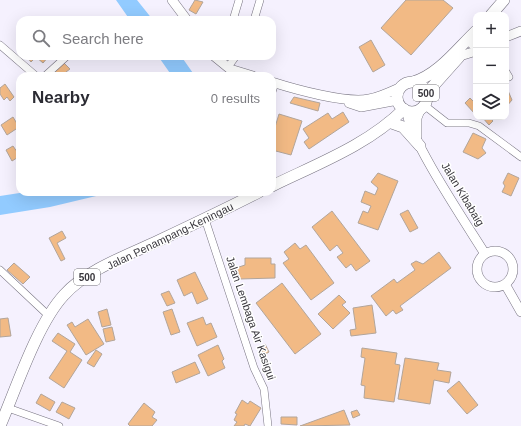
<!DOCTYPE html>
<meta charset="utf-8">
<style>
:root{--surface:#fff;--page:#f2f2f3;--text:#2b2b33;--muted:#7c7c81;--line:#e1e1e2}
body{margin:0;font-family:Arial,sans-serif;background:var(--page);color:var(--text)}
.controls{position:absolute;right:12px;top:12px;display:grid;overflow:hidden;border-radius:8px;box-shadow:0 4px 16px #0002}
.controls button{width:36px;height:36px;display:grid;place-items:center;padding:0;border:0;border-bottom:1px solid var(--line);background:var(--surface);color:var(--text);font:20px sans-serif}
.list{margin:0;padding:0;list-style:none}
h2{display:flex;justify-content:space-between;align-items:center;height:52px;margin:0;padding:0 16px;font-size:17px}
h2 small{font-size:13px;font-weight:400;color:var(--muted)}
.icon{flex:none;width:22px;height:22px;fill:none;stroke:currentColor;stroke-width:2;stroke-linecap:round;stroke-linejoin:round}
.map{position:relative;flex:none;width:521px;height:426px;overflow:hidden}
.search{position:absolute;background:var(--surface);box-shadow:0 4px 16px #0002;left:16px;top:16px;width:260px;height:44px;display:flex;align-items:center;gap:10px;box-sizing:border-box;padding:0 14px;border-radius:12px;color:var(--muted);font-size:15px}
.panel{position:absolute;background:var(--surface);box-shadow:0 4px 16px #0002;left:16px;top:72px;width:260px;height:124px;border-radius:12px}
.map>svg:first-child{display:block}
.water{fill:#92cbff}
.building{fill:#f2ba85;stroke:#b2a59a}
.lines{fill:none;stroke-linecap:round;stroke-linejoin:round}
.street-casing{stroke:#777381;stroke-width:8}
.secondary-casing{stroke:#777381;stroke-width:10}
.primary-casing{stroke:#777381;stroke-width:12}
.street{stroke:#fff;stroke-width:7}
.secondary{stroke:#fff;stroke-width:9}
.primary{stroke:#fff;stroke-width:11}
.labels{text-anchor:middle;dominant-baseline:central;stroke-width:3;stroke-linejoin:round;paint-order:stroke}
.shield{fill:#fff;stroke:#747377;stroke-width:1}
.shield-label{font-size:10px;font-weight:bold;fill:#39373d}
.street-label{font-size:11px;fill:#39373d;stroke:#fff}
</style>
<div class="map">
<svg width="521" height="426" viewBox="0 0 521 426">
<rect width="100%" height="100%" fill="#f5f1fe"/>
<path class="water" d="M116,0H137L153,20H130Z
M158,56H181L195,76H172Z
M26,192H113L50,207L0,215V196Z"/>
<path class="building" d="M195,0L203,2L196,14L189,10Z
M406,0H443L453,8L411,55L381,28Z
M371,40L385,65L373,72L359,47Z
M26,56H49L43,63L36,57L31,62Z
M64,63L70,69L66,72L69,76H50Z
M5,84L14,97L10,101L7,97L4,100L0,94V88Z
M506,86L512,100L506,107Z
M294,97L320,103L318,111L290,103Z
M470,98L476,104L475,114L465,103Z
M343,112L349,122L309,149L304,142L309,138L303,129L328,113L332,119Z
M279,114L302,121L291,155L272,150V137Z
M13,117L19,127L7,135L1,125Z
M482,117H489L493,121L489,125Z
M473,133L486,139L482,148L486,153L478,159L463,152Z
M13,146L20,156L12,161L6,150Z
M378,173L398,181L378,230L358,223L363,211L368,213L371,206L361,202L365,191L375,195L378,188L371,182Z
M508,173L519,178L511,196L502,192L505,186L503,183Z
M408,210L418,228L410,232L400,214Z
M332,211L370,261L356,271L351,264L346,268L337,257L343,253L337,245L330,251L312,227Z
M62,231L66,238L57,243L65,259L61,261L49,238Z
M295,243L300,249L306,245L334,283L311,300L283,263L289,259L284,252Z
M439,252L451,268L400,306L403,310L396,314L393,310L386,316L371,296L394,279L397,283L415,270L411,264L416,261L423,264Z
M245,258H271V264H275V278L240,279L236,268L245,265Z
M14,263L30,277L23,284L7,270Z
M195,272L208,299L197,304L192,292L184,296L177,280Z
M282,283L321,334L295,354L256,303Z
M169,291L175,303L167,306L161,294Z
M339,295L346,302L342,305L350,313L333,329L318,314Z
M372,305L376,333L351,336L350,330L356,329L353,308Z
M107,309L111,325L102,327L98,312Z
M172,309L180,332L171,335L163,312Z
M203,317L206,325L211,323L217,337L197,346L187,323Z
M8,318L11,336L0,337V319Z
M88,319L104,344L86,355L67,325L72,322L75,327Z
M112,327L115,340L106,342L103,329Z
M58,333L75,344L70,352L82,360L64,388L49,378L67,351L52,341Z
M265,344L269,352L264,355L260,347Z
M218,345L224,359L222,361L225,368L208,376L198,355Z
M362,348L397,353L395,364L400,365L394,402L364,398L365,386L361,385L365,358L361,357Z
M96,350L102,354L94,367L87,363Z
M405,358L439,363L437,370L451,372L449,383L434,380L430,404L398,399Z
M195,362L200,373L176,383L172,372Z
M459,381L478,405L467,414L447,391Z
M41,394L55,402L50,411L36,403Z
M242,400L248,404L250,401L261,408L250,426L245,424L244,426H234L237,422L234,420L237,414L235,413Z
M62,402L75,408L69,419L56,412Z
M144,403L155,412L152,417L157,420L152,426H130L128,424Z
M344,410L350,425L301,426H300Z
M357,410L360,415L353,418L351,412Z
M281,417H297V425L281,424Z"/>
<g class="lines">
<defs>
<path id="street" d="M233,20L239,0
M254,20L260,0
M0,45L36,76
M228,67L236,56
M506,72L509,77
M45,76L67,56
M272,92L275,83
M424,105L447,123H469L479,126L521,157
M205,219L254,368L264,389L268,426
M0,270L49,316
M8,408L59,426"/>
<path id="secondary" d="M172,0L187,20
M506,37L521,31
M472,44L476,43
M214,56L230,69L253,76
M460,56L476,51
M272,82C294,89 347,104 369,99C380,97 390,92 401,87
M349,103L361,107L398,100
M407,111C407,136 469,228 485,254
M417,137V118L421,108
M477 269a18 18 0 1 1 36 0a18 18 0 1 1-36 0Z
M505,284L521,312"/>
<path id="primary" d="M491,15L504,0
M413,82C438,75 458,48 476,31
M397 97a15 15 0 1 1 30 0a15 15 0 1 1-30 0Z
M426,94L459,57
M389,122L403,127L420,146
M272,186C317,164 368,145 404,109
M0,426C16,389 37,324 64,295C86,270 128,255 158,241C192,225 226,209 259,192"/>
</defs>
<use href="#street" class="street-casing"/>
<use href="#secondary" class="secondary-casing"/>
<use href="#primary" class="primary-casing"/>
<use href="#street" class="street"/>
<use href="#secondary" class="secondary"/>
<use href="#primary" class="primary"/>
</g>
<g class="labels">
<g class="shield">
<rect x="413" y="85" width="26" height="16" rx="3"/>
<rect x="74" y="269" width="26" height="16" rx="3"/>
</g>
<g class="shield-label">
<text x="426" y="93">500</text>
<text x="87" y="277">500</text>
</g>
<g class="street-label">
<text transform="translate(463 194) rotate(59)">Jalan Kibabaig</text>
<text transform="translate(170 236) rotate(-26)">Jalan Penampang-Keningau</text>
<text transform="translate(251 318) rotate(71)">Jalan Lembaga Air Kasigui</text>
</g>
</g>
</svg>
<div class="controls">
<button>+</button>
<button>−</button>
<button><svg class="icon" aria-label="layers" viewBox="0 0 24 24"><path d="M12 4l9 5-9 5-9-5zM3 14l9 5 9-5"/></svg></button>
</div>
<div class="search"><svg class="icon" aria-label="search" viewBox="0 0 24 24"><circle cx="10" cy="10" r="6"/><path d="M15 15l6 6"/></svg>Search here</div>
<section class="panel">
<h2>Nearby<small>0 results</small></h2>
<ul class="list">
</ul>
</section>
</div>
